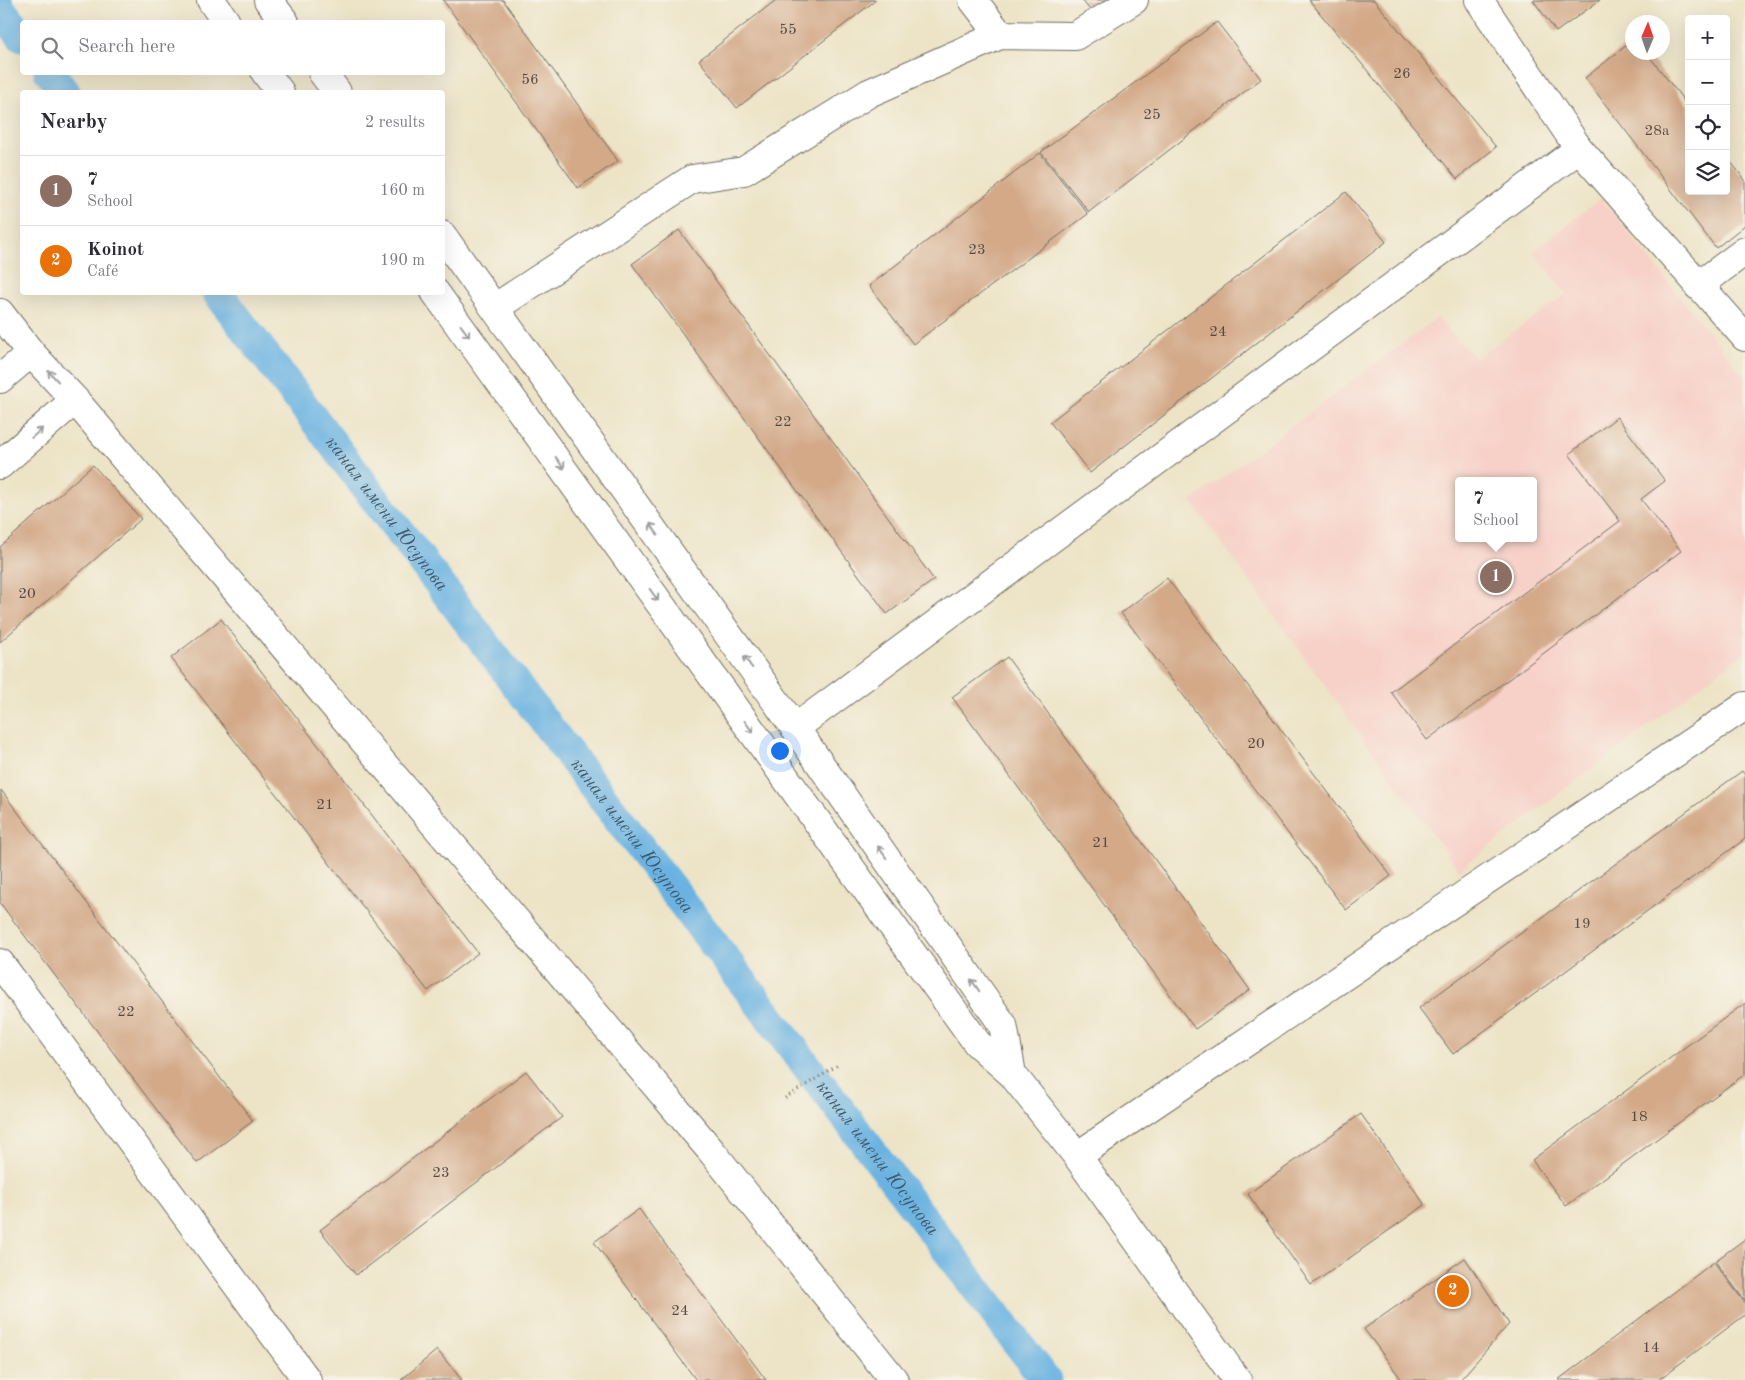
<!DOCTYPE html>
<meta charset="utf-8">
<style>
:root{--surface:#fff;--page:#f2f2f3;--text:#2b2b33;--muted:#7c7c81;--line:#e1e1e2;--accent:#d93025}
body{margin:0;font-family:"Old Standard TT",serif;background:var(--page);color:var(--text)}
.controls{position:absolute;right:15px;top:15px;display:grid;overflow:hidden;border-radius:5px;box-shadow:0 5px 20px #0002}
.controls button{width:45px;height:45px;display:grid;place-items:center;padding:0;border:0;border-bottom:1px solid var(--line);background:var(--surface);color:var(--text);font:25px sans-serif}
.compass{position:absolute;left:1625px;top:15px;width:45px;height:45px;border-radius:50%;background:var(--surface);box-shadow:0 5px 20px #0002;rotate:2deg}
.you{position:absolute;left:779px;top:750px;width:18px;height:18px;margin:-12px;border:4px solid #fff;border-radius:50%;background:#1a73e8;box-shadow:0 0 0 8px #1a73e833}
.badge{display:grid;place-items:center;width:32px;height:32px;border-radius:50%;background:var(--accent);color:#fff;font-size:16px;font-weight:700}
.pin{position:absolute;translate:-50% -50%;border:2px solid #fff;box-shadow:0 1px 5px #0006}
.popup{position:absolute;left:1455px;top:477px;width:82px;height:65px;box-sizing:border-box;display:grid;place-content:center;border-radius:5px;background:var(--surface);filter:drop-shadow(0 1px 4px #0005);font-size:16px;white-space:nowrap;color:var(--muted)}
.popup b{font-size:19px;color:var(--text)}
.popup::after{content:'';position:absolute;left:50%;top:100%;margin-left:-10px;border:10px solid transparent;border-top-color:var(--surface)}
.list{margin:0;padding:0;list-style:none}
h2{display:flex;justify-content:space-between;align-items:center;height:65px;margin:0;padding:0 20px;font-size:21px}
h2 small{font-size:16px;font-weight:400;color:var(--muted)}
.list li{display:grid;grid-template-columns:32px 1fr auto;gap:15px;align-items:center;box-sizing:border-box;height:70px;padding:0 20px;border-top:1px solid var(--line)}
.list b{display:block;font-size:19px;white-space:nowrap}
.list p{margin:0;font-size:16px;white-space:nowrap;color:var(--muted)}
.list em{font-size:16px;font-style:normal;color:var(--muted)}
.icon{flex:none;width:28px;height:28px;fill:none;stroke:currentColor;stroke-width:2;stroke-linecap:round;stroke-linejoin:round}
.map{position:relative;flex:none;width:1745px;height:1380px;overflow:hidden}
.search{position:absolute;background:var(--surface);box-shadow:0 5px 20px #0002;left:20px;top:20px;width:425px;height:55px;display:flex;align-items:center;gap:12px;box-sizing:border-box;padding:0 18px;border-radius:5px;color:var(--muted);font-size:19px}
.panel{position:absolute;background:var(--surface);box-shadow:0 5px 20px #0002;left:20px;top:90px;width:425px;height:205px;border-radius:5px}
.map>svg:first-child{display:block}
.built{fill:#f7d1c8;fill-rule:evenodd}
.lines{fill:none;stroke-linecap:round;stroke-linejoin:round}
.canal{stroke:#69b2e1;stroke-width:31}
.building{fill:#d3a988}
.minor-casing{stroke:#6f6c62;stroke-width:30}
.path{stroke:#6f6c62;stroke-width:3;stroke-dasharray:1 4;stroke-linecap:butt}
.minor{stroke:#fff;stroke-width:28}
.oneway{stroke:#a0a0a0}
.labels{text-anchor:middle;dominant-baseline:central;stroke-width:4;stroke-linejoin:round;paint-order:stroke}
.number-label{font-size:15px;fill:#554a42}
.water-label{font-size:19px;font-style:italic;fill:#415a6b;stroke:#f7f3e8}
</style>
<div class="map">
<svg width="1745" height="1380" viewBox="0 0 1745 1380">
<rect width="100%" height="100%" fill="#f7f3e8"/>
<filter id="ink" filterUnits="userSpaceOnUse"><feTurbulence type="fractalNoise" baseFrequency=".02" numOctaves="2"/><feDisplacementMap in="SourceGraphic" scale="10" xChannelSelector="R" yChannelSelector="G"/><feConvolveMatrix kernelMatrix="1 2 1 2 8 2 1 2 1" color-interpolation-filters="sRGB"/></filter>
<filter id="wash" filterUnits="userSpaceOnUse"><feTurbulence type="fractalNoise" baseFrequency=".0096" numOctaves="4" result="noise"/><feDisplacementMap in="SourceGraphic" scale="20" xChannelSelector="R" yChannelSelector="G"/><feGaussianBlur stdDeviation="1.12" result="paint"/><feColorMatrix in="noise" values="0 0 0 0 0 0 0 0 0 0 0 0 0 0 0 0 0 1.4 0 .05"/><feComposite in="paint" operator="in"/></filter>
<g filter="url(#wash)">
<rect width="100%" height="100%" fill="#ede4c7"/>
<path class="built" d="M1601,198L1745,378V652L1459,870L1191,501L1437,318L1475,359L1567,294L1533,252ZM1458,481H1534V538H1458Z"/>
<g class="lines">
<g class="canal">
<path d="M0,8L22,37"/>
<path d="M49,72L65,92"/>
<path id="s1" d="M217,292L1046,1380"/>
</g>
</g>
<g id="blocks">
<path class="building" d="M443,0H503L618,161L578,188Z
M776,0H876L737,108L699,60Z
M1082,0H1112L1093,14Z
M1309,0H1374L1496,147L1457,179Z
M1533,0H1600L1556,32Z
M1217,22L1261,79L1089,212L1041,152Z
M1632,41V52H1646L1689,107V191H1726V156L1745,180V225L1716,248L1585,78Z
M1040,153L1088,214L913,344L869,286Z
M1346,192L1386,242L1090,473L1050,422Z
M679,230L934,580L887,614L632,264Z
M1617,417L1665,481L1641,499L1681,551L1427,740L1391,692L1620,521L1569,454Z
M93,465L141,519L0,642V547Z
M1167,578L1391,876L1346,910L1121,613Z
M221,619L478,953L428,991L171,658Z
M1007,657L1250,990L1195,1029L952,697Z
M1742,771L1745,775V839L1453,1054L1419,1008Z
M1,790L253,1121L197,1163L0,903Z
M1745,1003V1074L1566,1206L1532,1160Z
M526,1071L562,1117L356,1275L320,1230Z
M1361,1114L1425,1205L1311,1285L1248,1194Z
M639,1209L766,1380H696L594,1242Z
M1745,1239V1301L1715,1261Z
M1465,1258L1509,1324L1460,1380H1402L1364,1329Z
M1714,1262L1745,1303V1315L1658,1380H1558Z
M437,1350L462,1380H401Z"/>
</g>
</g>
<g filter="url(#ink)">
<use href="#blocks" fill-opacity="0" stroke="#6f6c62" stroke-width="1"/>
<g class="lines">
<defs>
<path id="minor" d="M211,0L226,22
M268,0L285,22
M973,0L1000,35
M1479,0L1579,149
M265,72L280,92
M322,72L337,92
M442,235L795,728L1003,1025L1012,1074
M1698,286L1745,251
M435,292L977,1043L1012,1074L1077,1156L1237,1380
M496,307L692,179L744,171L869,93L1000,35L1075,36L1134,0
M0,313L31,353L75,400L713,1153L894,1380
M0,379L31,353
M0,465L75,400
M795,728L1579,149L1745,337
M0,963L307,1380
M1077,1156L1745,706"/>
</defs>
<use href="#minor" class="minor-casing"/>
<path class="path" d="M785,1098L838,1065"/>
<use href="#minor" class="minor"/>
</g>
<defs><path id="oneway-shaft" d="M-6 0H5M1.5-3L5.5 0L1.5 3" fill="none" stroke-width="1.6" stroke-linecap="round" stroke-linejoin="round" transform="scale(1.25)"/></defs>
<g class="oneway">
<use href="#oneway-shaft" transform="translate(465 331) rotate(54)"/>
<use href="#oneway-shaft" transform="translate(53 376) rotate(-133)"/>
<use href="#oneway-shaft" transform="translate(37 433) rotate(-41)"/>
<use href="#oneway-shaft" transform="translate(560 463) rotate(54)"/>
<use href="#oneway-shaft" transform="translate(654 529) rotate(-125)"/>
<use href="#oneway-shaft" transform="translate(654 595) rotate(54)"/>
<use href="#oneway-shaft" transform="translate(748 662) rotate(-125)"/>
<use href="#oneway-shaft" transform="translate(749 727) rotate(54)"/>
<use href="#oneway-shaft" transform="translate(882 852) rotate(-125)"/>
<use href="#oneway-shaft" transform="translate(975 985) rotate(-125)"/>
</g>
</g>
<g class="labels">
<g class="number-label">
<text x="788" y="30">55</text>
<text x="1402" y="74">26</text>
<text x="530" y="80">56</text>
<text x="1152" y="115">25</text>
<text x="1657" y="131">28а</text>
<text x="977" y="250">23</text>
<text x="1218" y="332">24</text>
<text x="783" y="422">22</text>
<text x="27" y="594">20</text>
<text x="1256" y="744">20</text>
<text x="325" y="805">21</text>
<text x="1101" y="843">21</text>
<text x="1582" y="924">19</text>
<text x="126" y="1012">22</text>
<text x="1639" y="1117">18</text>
<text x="441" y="1173">23</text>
<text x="680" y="1311">24</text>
<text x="1651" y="1348">14</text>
</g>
<g class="water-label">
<text stroke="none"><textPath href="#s1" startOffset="279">канал имени Юсупова</textPath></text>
<text stroke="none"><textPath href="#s1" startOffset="684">канал имени Юсупова</textPath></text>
<text stroke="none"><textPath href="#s1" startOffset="1089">канал имени Юсупова</textPath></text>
</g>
</g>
</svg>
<div class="controls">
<button>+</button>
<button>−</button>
<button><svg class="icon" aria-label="locate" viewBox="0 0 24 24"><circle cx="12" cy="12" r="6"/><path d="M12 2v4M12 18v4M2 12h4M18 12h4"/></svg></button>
<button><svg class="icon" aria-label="layers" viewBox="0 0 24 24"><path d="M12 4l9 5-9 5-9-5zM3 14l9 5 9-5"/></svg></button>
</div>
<svg class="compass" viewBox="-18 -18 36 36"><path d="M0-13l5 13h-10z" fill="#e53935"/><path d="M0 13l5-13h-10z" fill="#7c7c81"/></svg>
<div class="you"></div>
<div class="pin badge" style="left:1496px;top:577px;background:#8d6e63">1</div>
<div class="popup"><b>7</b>School</div>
<div class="pin badge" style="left:1453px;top:1291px;background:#e8710a">2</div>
<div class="search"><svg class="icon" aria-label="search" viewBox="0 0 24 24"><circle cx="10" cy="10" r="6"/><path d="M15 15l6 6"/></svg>Search here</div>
<section class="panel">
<h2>Nearby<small>2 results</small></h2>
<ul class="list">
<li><span class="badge" style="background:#8d6e63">1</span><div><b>7</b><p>School</p></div><em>160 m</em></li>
<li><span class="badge" style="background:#e8710a">2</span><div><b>Koinot</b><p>Café</p></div><em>190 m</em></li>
</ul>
</section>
</div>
